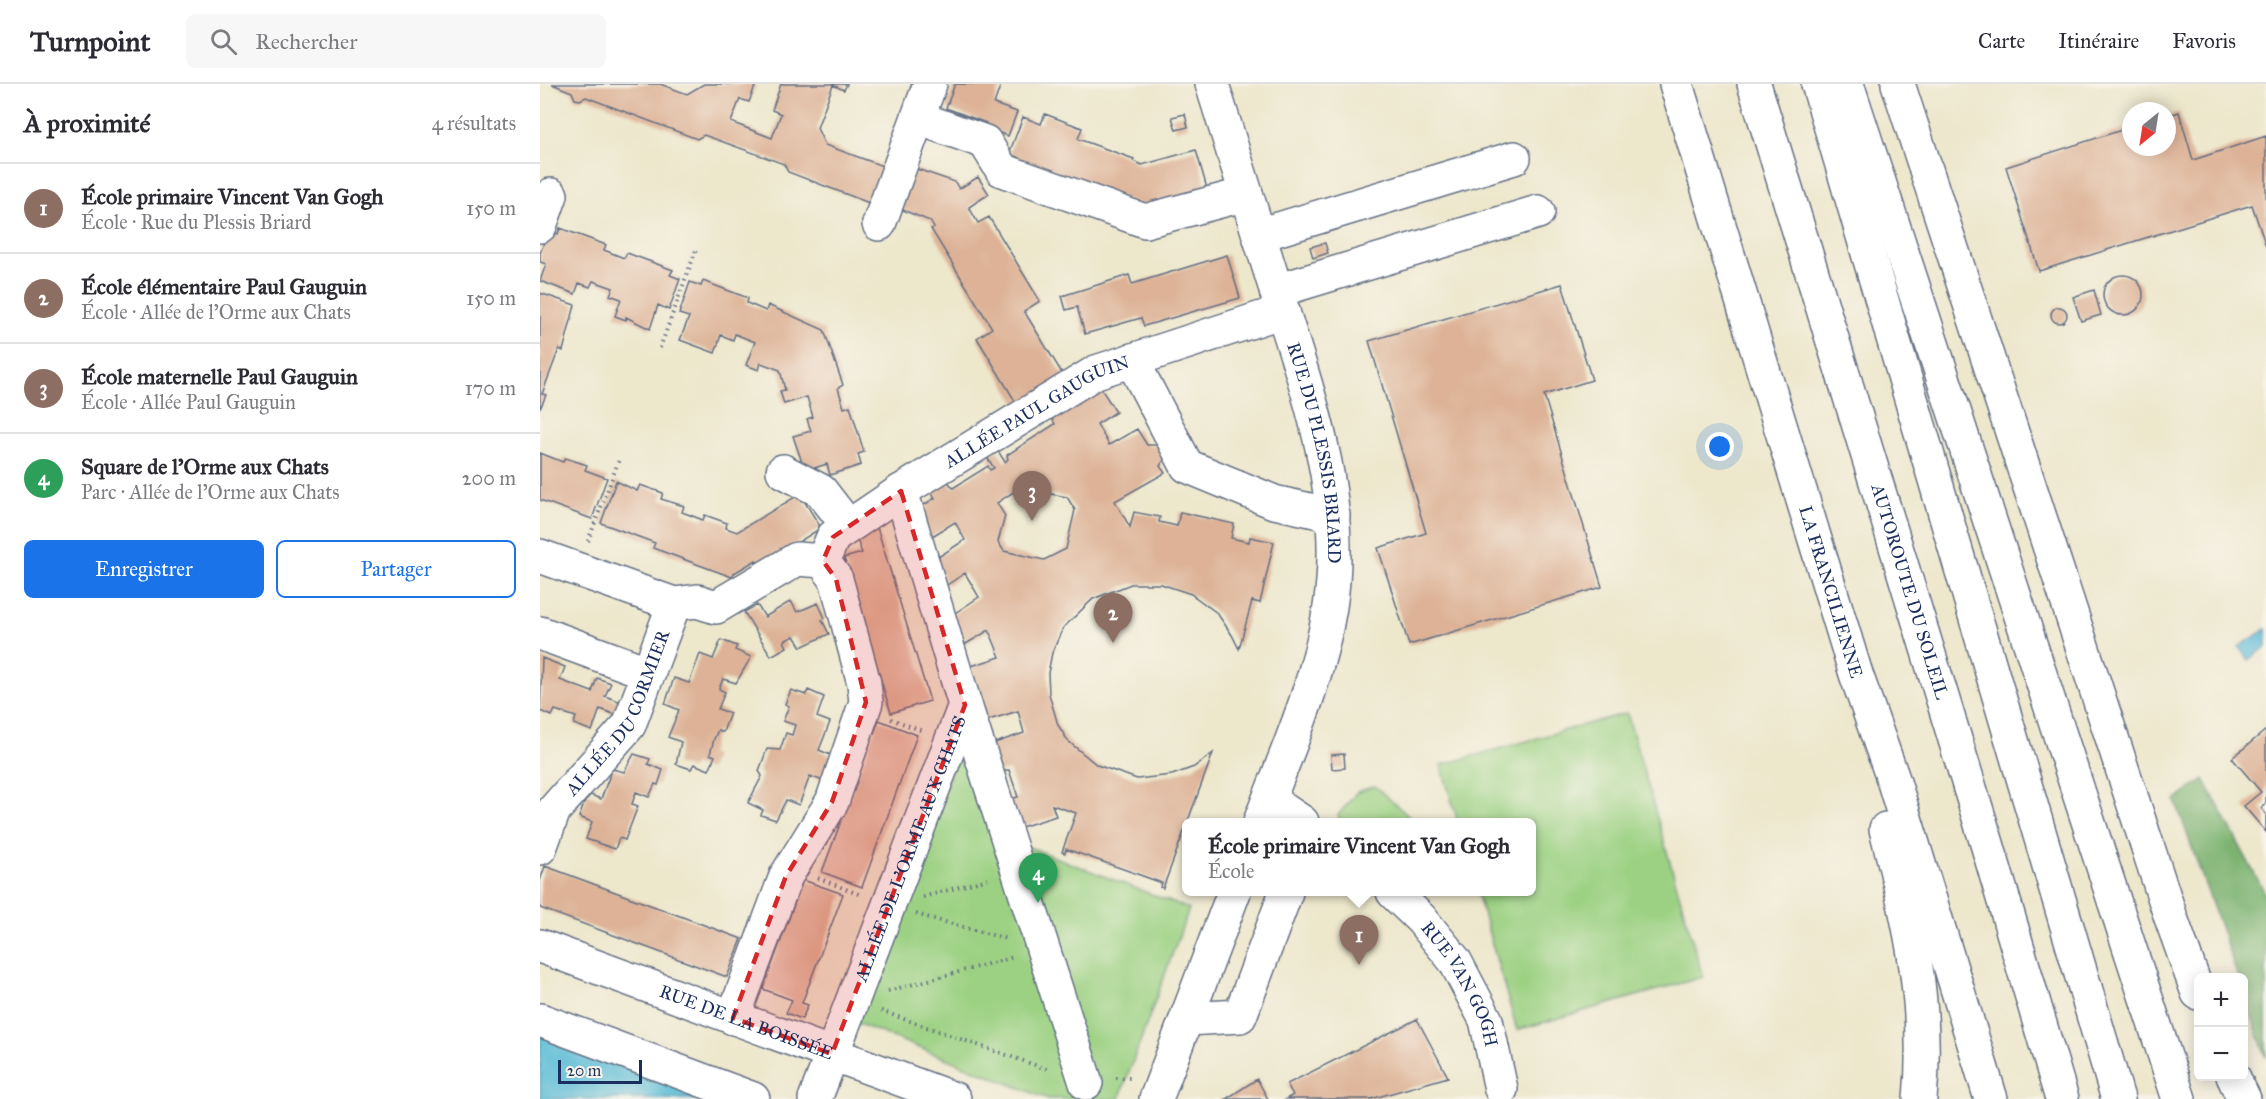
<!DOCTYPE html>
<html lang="fr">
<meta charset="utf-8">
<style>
:root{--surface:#fff;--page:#f7f7f7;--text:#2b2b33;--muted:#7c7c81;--line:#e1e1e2;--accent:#1a73e8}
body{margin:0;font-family:"IM FELL Great Primer",serif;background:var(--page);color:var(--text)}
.controls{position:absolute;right:18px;bottom:18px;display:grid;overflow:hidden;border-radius:9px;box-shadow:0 3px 15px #0003}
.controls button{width:54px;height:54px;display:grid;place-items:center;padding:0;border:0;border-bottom:2px solid var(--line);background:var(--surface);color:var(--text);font:30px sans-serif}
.compass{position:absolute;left:1582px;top:18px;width:54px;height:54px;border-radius:50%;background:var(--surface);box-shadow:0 3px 15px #0003;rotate:210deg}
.scale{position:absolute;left:18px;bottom:15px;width:84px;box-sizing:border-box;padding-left:6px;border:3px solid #1b2f5e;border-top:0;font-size:16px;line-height:21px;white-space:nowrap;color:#1b2f5e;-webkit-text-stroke:4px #f7f3e8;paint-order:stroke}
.you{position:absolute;left:1180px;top:363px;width:21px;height:21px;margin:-15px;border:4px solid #fff;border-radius:50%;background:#1a73e8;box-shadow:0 0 0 9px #1a73e833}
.badge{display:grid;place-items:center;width:39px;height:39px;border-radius:50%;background:var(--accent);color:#fff;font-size:20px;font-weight:700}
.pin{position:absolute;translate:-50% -50px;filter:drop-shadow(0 2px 3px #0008)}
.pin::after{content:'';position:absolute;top:32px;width:21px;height:18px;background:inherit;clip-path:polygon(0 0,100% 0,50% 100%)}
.popup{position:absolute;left:642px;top:734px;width:354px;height:78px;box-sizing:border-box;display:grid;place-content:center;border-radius:9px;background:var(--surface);filter:drop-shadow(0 2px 4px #0005);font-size:20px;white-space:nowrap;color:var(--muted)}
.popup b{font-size:22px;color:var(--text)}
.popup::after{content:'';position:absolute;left:50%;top:100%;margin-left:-12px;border:12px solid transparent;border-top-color:var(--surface)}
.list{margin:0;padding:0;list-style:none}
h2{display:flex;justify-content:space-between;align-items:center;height:78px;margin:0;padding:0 24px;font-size:26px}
h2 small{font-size:20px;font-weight:400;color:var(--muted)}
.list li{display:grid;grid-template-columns:39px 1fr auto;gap:18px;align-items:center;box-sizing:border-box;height:90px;padding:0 24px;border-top:2px solid var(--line)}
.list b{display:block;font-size:22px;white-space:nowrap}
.list p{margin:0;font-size:20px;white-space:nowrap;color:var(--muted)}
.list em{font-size:20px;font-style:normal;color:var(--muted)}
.actions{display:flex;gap:12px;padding:18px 24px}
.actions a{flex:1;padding:14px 0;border:2px solid var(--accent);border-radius:9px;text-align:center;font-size:21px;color:var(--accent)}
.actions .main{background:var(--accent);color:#fff}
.icon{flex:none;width:33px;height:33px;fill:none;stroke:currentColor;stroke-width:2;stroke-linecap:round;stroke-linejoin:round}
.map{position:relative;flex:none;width:1726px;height:1015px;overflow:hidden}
header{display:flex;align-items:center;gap:36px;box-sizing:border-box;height:84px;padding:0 30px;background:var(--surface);border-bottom:2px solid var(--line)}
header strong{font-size:28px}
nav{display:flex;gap:33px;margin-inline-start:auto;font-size:21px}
.search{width:420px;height:54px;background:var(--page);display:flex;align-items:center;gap:15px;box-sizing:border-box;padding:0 21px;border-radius:9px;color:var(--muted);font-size:22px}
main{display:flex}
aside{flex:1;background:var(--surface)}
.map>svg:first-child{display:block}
.green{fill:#9cd183;stroke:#5c8070;stroke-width:1.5}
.forest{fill:#7db371;stroke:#4c7168;stroke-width:1.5}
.water{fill:#59bbd7;stroke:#3a759a;stroke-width:1.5}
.building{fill:#ddb296;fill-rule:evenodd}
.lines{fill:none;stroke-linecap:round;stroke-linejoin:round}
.minor-casing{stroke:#646f84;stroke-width:36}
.highway-casing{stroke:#646f84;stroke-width:36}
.path{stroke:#646f84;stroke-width:4;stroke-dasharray:1.5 4.5;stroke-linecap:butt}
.minor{stroke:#fff;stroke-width:33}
.highway{stroke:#fff;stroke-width:33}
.marked{fill:#d62828;fill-opacity:0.2;stroke:#d62828;stroke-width:4.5;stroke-dasharray:12 8;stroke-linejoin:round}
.labels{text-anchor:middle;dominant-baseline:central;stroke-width:4.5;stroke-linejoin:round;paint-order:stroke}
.street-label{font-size:18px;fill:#1b2f5e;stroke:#f7f3e8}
</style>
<header>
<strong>Turnpoint</strong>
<div class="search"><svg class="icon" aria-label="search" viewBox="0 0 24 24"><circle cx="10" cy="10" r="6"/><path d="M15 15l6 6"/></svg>Rechercher</div>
<nav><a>Carte</a><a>Itinéraire</a><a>Favoris</a></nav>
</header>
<main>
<aside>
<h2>À proximité<small>4 résultats</small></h2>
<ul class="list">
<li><span class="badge" style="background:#8d6e63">1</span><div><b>École primaire Vincent Van Gogh</b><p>École · Rue du Plessis Briard</p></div><em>150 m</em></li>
<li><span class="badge" style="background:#8d6e63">2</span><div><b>École élémentaire Paul Gauguin</b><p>École · Allée de l'Orme aux Chats</p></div><em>150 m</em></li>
<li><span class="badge" style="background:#8d6e63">3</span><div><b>École maternelle Paul Gauguin</b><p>École · Allée Paul Gauguin</p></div><em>170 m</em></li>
<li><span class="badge" style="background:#2e9e5b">4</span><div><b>Square de l'Orme aux Chats</b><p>Parc · Allée de l'Orme aux Chats</p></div><em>200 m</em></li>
</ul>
<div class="actions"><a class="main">Enregistrer</a><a>Partager</a></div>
</aside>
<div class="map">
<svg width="1726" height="1015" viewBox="0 0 1726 1015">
<rect width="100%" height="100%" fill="#f7f3e8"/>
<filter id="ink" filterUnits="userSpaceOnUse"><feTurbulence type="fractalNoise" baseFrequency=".0167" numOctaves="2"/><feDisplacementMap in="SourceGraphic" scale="12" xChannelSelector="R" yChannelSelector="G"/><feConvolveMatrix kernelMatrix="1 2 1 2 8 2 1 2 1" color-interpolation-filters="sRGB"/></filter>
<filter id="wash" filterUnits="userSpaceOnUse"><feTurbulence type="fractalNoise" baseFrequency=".008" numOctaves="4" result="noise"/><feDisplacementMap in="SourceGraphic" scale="24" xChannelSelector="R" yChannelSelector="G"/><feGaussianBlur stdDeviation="1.35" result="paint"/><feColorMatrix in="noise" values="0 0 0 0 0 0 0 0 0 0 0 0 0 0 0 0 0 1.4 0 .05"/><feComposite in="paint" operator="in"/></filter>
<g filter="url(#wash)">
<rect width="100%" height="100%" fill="#ede7cc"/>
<path class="green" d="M436,620L478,759L649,825L579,1015H508L317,939Z
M1087,629L1163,893L977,946L937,808H992V738H918L901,681Z
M835,702L875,738H801L798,731L817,708Z"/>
<path class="forest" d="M1664,695L1726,811V974L1704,910V894L1698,893L1635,716Z"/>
<path class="water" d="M1726,545V563L1708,576L1699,563Z
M0,944L191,1015H0Z"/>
<g id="blocks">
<path class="building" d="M12,0H120L147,10L164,0H216L209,18L200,15L191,38L232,54L241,30L232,26L241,0H307L304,6L293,1L277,44L285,61L351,85L337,122L248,88L244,80L164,51L157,55L46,13L40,16L35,15L32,8Z
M415,0H461L454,20L477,28L468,52L444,43L446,39L406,24Z
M1639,28L1653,76L1726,52V162L1712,121L1499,187L1466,83L1591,43V63H1627V32Z
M505,30L542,44L538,55L594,75L593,77L602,81L656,66L668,108L627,120L625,114L602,121L467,75L483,33L501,40Z
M645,30L648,43L636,46L632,33Z
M368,82L415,98L419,105L438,93L449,110L429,123L438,139L449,133L500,217L484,227L525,294L478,322L437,254L452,244L391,145L394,144L390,137L353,122Z
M20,144L66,161L64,166L84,174L87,169L133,186L130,191L140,195L129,226L118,221L110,245L86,233V236L75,232L81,215L70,211L73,204L53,197L50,203L39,199L35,210L0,197L6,180L0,178V169L9,146L18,150Z
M785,159L788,169L773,174L770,163Z
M687,171L700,214L604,242L601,234L545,250L537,223L526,226L522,212L589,191L592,200Z
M1563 211a20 20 0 1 1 40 0a20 20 0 1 1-40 0Z
M163,197L208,214L207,219L226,227L228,221L284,246L303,301L298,304L304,324L310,322L324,368L318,370L321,381L290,391L287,380L265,387L253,352L271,347L267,335L273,333L267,313L244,320L240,307L245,306L240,286L221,279L219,286L206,281L215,258L195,250L193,256L181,251L175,269L140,256L149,233L139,230L150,198L161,202Z
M1022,200L1052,296L1004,311L1062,503L869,561L838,464L886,449L829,257Z
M1554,206L1561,231L1541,237L1533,213Z
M0,209L35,221L23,267L19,265L2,310L6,311L0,325Z
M1511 231a8 8 0 1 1 16 0a8 8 0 1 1-16 0Z
M560,303L576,328L557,340L569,361L597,345L607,361H620L626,373L620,382L625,389L575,417L590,443L594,428L620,433L619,438L637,442L640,428L694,440L691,454L709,458L710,453L734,458L720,519L712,517L699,565L692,551L677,529L651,510L621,500H591L553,515L523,544L512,569L508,589L509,610L518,641L528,657L557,681L597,695L632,691L654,683L673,669L623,804L620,803L622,799L586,786L526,765L525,769L522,768L536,729L512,721L516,732L475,745L466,716L478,713L469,686L458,689L449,661L484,649L478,627L442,638L425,584L460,573L449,546L426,560L418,554L412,531L439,513L425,489L407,501L395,475L425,456L415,438L389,454L379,424L395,414L390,405L406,395L413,404L448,382L450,386L454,384L448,375L450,369L458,367L465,378L468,375L467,371L515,340L511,333ZM493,395L500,408L527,413L535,426L526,465L504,476L464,467L458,458L465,432L457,419Z
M0,369L23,378L25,374L47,381L45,386L67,394L52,435L0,416Z
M76,397L97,407L100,401L123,409L121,415L144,422L142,428L163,436L165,431L187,439L186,444L197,448L260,410L281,444L220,482L216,476L194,489L192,493L113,464L115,459L61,439Z
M336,440L390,617L351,629L304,474L322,469L316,453Z
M251,517L257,528L278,519L285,534L282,536L289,550L261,563L254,552L244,557L247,563L231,572L204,528L217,521L225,533Z
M181,556L197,562L195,566L211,573L196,599L183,595L179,605L185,608L178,625L190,629L183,648L178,646L174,655L170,670L175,672L169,686L154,680L151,685L136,680L141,658L128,653L139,626L125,620L134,594L149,599L160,570L173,575Z
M2,574L25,583L20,596L52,608L57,594L71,599L65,612L81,618L76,631L60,625L52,647L34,640L36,633L15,626L12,632L0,627Z
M251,606L266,611L268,606L284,613L277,633L290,638L279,666L293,672L283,697L270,692L259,721L246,716L236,736L221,731L223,726L208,719L222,692L219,687L227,665L240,666L246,649L252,651L255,641L243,637L249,622L245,620Z
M339,636L377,651L322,803L282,788Z
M1726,646V719L1721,724L1726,730V748L1704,722L1721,708L1692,674Z
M94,670L110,675L108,680L123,686L118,701L115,700L109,713L96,708L92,720L98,722L85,756L79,754L75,765L46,755L52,738L39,733L48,710L61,715L72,685L84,688Z
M804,670L805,684L792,685L791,671Z
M5,782L202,855L187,893L0,824V797Z
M263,796L303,810L262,919L268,921L262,935L246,929L252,916L223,905Z
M877,935L908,993L831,1015H746L753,1011L747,1000Z
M717,995L728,1015H686Z"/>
</g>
</g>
<g filter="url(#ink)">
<use href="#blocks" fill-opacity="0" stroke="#646f84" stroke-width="1.5"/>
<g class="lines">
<defs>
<g id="minor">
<path id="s1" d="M672,0C695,75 719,150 742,225C773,322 806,420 790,523C778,598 747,668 720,738"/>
<path d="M378,34L445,58L462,86L605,137L706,110"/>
<path d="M339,140L390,0"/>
<path d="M0,142L11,111"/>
<path d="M719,151L974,74"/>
<path d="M736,207L998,128"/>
<path d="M592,276L647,382L734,418L793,431"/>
<path d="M243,387L281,407L308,442"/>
<path d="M0,472L134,520L157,517L176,523L257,475L283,477L296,495L324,599L326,618L292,718L246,792L193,934"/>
<path id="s2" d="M283,477L293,453L361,407L556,288L743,227"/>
<path d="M0,549L109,589"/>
<path d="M425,621L546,999"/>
<path d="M729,716L762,738"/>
<path id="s3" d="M0,764L14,726L89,641L134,520"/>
<path id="s4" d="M853,808L881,835L915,877L946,936L961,1005"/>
<path id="s5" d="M0,862L414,1015"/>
<path d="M647,935L700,932L746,808"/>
<path d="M0,936L213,1015"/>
<path id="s6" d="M275,1015L425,621L361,407"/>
<path d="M616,1015L694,808"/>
</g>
<g id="highway">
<path id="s7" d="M1136,0L1316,590L1353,695L1451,1015"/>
<path id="s8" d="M1214,0L1448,763L1522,1015"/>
<path d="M1278,0L1578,1015"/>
<path d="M1307,0L1639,1015"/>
<path d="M1358,0L1631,834L1658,909"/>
<path d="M1346,745C1370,837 1389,920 1380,1015"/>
<path d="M1693,992L1704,1015"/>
</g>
</defs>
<use href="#minor" class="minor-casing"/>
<use href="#highway" class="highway-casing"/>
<path class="path" d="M120,264L156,166
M48,457L79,376
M351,635L383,647
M278,794L321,811
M383,813L448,795
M376,830L467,855
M348,907L474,873
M341,927L509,986
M576,994H592"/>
<use href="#minor" class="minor"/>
<use href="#highway" class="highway"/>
</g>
</g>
<path class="marked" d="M361,407L425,621L292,970L193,934L246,792L292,718L326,618L296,495L283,477L293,453Z"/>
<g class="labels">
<g class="street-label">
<text stroke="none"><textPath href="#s2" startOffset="266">ALLÉE PAUL GAUGUIN</textPath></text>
<text stroke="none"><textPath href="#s1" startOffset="384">RUE DU PLESSIS BRIARD</textPath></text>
<text stroke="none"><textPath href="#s8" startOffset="531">AUTOROUTE DU SOLEIL</textPath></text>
<text stroke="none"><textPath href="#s7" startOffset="531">LA FRANCILIENNE</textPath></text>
<text stroke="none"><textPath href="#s3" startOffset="159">ALLÉE DU CORMIER</textPath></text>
<text stroke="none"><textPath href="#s6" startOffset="268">ALLÉE DE L'ORME AUX CHATS</textPath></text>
<text stroke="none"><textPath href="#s4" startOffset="116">RUE VAN GOGH</textPath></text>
<text stroke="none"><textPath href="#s5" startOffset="220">RUE DE LA BOISSÉE</textPath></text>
</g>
</g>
</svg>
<div class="controls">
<button>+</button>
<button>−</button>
</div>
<svg class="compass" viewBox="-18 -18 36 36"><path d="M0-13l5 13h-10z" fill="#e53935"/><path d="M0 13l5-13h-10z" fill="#7c7c81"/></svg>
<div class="scale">20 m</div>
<div class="you"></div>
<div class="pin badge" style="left:819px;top:881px;background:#8d6e63">1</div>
<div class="popup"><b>École primaire Vincent Van Gogh</b>École</div>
<div class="pin badge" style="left:573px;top:559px;background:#8d6e63">2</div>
<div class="pin badge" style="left:492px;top:437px;background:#8d6e63">3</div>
<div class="pin badge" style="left:498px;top:819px;background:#2e9e5b">4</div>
</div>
</main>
